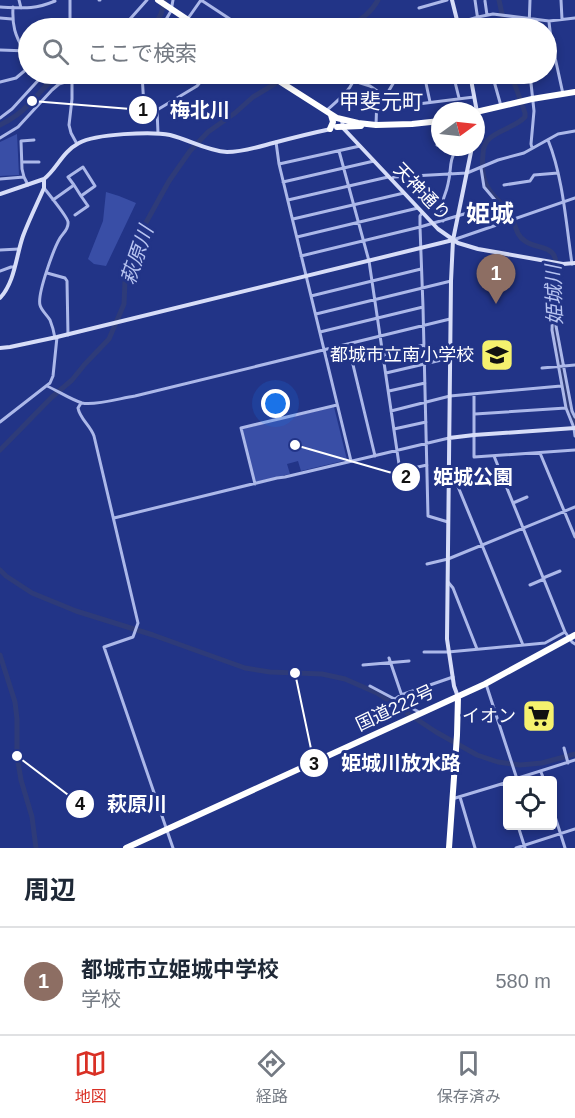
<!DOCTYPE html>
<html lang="ja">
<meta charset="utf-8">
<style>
:root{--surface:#fff;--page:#f2f2f3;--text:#1f2937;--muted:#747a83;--line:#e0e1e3;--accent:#d93025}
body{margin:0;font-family:Helvetica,"Noto Sans JP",sans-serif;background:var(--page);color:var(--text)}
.controls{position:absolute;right:18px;bottom:18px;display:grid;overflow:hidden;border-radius:6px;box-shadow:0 3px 9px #0003}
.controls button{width:54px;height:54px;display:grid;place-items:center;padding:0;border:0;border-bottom:2px solid var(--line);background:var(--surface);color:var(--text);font:30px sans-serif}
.compass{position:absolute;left:431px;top:102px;width:54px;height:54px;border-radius:50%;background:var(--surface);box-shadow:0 3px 9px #0003;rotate:75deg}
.you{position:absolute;left:276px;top:404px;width:21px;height:21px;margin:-15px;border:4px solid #fff;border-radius:50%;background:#1a73e8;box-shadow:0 0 0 9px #1a73e833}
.badge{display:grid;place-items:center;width:39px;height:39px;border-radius:50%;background:var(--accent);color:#fff;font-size:20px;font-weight:700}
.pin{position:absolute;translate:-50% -50px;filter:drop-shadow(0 2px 3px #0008)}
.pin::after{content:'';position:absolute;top:32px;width:21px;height:18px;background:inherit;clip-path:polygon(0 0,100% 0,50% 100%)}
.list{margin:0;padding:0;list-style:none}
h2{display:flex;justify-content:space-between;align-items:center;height:78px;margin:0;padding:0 24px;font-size:26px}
h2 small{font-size:20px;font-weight:400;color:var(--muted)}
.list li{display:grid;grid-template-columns:39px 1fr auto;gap:18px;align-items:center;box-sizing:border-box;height:108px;padding:0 24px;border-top:2px solid var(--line)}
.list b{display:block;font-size:22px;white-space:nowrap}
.list p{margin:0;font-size:20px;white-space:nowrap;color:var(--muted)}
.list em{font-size:20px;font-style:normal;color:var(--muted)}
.icon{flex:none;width:33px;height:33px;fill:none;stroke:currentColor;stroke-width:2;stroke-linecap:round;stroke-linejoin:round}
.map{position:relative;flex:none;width:575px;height:848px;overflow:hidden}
.search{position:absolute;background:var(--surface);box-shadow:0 3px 9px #0003;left:18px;right:18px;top:18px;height:66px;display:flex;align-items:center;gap:15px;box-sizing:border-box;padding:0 21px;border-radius:33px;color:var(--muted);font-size:22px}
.sheet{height:186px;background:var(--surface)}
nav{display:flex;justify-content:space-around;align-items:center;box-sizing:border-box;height:84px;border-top:2px solid var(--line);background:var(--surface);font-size:16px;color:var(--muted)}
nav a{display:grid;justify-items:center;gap:3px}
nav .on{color:var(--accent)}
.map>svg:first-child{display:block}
.green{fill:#394ea6}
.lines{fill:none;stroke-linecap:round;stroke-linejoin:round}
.river{stroke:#2e3b79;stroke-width:5}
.street{stroke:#acb8e9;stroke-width:3}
.secondary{stroke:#d7ddf8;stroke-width:4}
.highway{stroke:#fff;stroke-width:6}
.labels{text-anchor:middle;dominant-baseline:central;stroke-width:6;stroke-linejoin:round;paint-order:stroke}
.street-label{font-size:18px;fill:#fff;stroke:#223487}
.poi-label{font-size:18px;fill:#fff;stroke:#223487;text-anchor:end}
.water-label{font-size:20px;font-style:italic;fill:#b8c4f1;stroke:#223487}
.quarter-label{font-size:21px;fill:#fff;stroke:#223487}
.district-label{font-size:24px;font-weight:bold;fill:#fff;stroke:#223487}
.leader{fill:none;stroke:#fff;stroke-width:2}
.callout-dot{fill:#fff;stroke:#223487;stroke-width:2}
.mark-label{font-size:18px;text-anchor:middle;font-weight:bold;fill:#111}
.callout-label{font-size:20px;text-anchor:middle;font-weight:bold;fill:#fff;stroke:#223487;stroke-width:6;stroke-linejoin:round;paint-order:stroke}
</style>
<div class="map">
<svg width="575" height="848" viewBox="0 0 575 848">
<rect width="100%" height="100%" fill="#223487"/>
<path class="green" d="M17,134L19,175L0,176V142Z
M106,192L119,196L136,203L106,266L94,264L88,259L103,221Z
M334,407L347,460L301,471L298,461L287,464L290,474L255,482L242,429Z"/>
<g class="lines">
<path class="river" d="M499,0L505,28
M153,28L161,14L165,0
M348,28C360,20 371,13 378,0
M511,74L525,113V117C512,131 483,131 483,154C482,164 482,177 487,186C492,196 503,204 510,214C516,223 515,235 525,241C534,248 552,246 555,258C559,270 555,291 555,304C553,333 559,356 564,385C567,398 568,412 575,424
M0,125C10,120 20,114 28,105C39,95 47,82 60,74
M0,450L52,397L72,380L85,364L109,339L124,304L125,281L133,263L143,228L169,181L190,151L208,132L235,113L253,97L291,74
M0,570L6,576L32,593L76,611L153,635L245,668L270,672L322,674L345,679L377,693L436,732L477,755L498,762L520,765L542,763L575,754
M0,655L15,702L17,719V756L21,780L32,817L36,848"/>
<path class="street" d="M19,0L21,8
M70,0V28
M99,0H100
M201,0L239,25
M475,0L479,28
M561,0L562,19
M485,1L487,15
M0,7C23,8 33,10 55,1L54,0
M13,7C12,26 15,35 24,51
M419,8L447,0
M189,17L201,0
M0,18L12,19
M549,22L551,39L563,94
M46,28L70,20
M74,28L81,26
M122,28L147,0
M161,28L171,11L173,0
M170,28L183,26L185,24
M236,28L239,25L244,28
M441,28L478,17L493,14L549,21L575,18
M529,28L530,0
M0,50L28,51
M72,74V99L69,125L71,133L77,144
M142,74L144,107L156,112
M424,74L430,102
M453,74L459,98
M492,74L501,106
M530,74L534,111L531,144L532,148
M354,81L370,86L390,100L402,106L474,97
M0,82L16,78L28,68
M385,97L394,82L397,74
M326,111C338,100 352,90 356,74
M0,118L12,109L44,74
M376,125L377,97L379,92
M158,133L157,110L197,86L207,74
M0,138L18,127L52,90L59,84L91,74
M548,140C563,177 566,223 572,264
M276,142L279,164L351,461
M437,145L440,146
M339,151L369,261L400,471L427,465
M22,162H39
M279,164L360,146
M481,168L484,187L511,219
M24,177L22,169L21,141L34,140
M0,179L24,177L28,185
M391,179L394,177L467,173L498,160L524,153L558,134L575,131
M283,182L374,161
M504,185L530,181L534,175L558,173
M44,188C48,193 68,218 68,222C69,229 63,233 60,238C54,248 37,294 40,305C41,310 47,315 50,320C52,325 54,332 55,338
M53,200L74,185L68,177L83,167L95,186L81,196L74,185
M288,200L388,177
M422,213L420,216V227L423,307L428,516L448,522
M75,215L88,206L81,196
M293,219L404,193
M443,221C438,202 445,200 448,184C452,168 448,163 457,147
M297,237L418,208
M453,240L575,198
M0,250L19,249
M301,256L420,227L498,204
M554,263L552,330L566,408L574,428L575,436
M559,264L556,326L572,411L575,417
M0,271L11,267H14
M47,273L65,278L67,281L68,335
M311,296L421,269
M316,314L451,281
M320,332L423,307
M348,344L375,456
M383,355L424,345
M542,368L575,365
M386,373L450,358
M47,386C58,391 70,399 82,403C95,406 121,398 135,396L450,319
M389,391L425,383
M474,394V457L575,450
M81,403L78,408C80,419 90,425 94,436L138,623L133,637L104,647L173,848
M391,411L450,396L561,386
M475,414L566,408
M0,422L50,383L53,376L57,337
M394,429L426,422
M540,453L575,537
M494,456L565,632L572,642L575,644
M450,469L452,472L523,645
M255,484L241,428L337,405
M513,503L527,497
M114,518L277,478L285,477L449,438
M427,564L448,559L575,507
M543,578L560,571
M448,582L453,588L477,649
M530,585L544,579
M424,652H448L545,643L565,632
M389,658L404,702
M363,665L409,661
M486,684L517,779
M370,686L419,712
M395,699L401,695L453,677
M564,748L568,763
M541,772L544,780
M512,780L575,760
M504,783L508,795
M460,797L475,848
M452,799L508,782
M552,807L565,848
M518,826L525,848
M516,848L575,829"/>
<path class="secondary" d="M452,0L459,28
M470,74L477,112L476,124
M342,119L343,128L438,229L458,243L478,249L563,264L575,263
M0,194L44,179C57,169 62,152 79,143C95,134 152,131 170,135C190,140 207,151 227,152C243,152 258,147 273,143C292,138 312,133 331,129
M0,298C15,282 16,256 23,236C29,220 37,204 44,188V179
M0,348L10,347L57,337L453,240
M449,438L474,435L575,428
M458,697L454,686L447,639L451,281L453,240L472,147"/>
<path class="highway" d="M158,0L200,28
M268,74L337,118L358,123L376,125L412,124L440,121
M476,112L532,99L575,92
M337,127L361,126
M330,129L333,122L331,115
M126,848L485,684L575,635
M449,848L457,735L458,697"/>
</g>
<defs>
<symbol id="school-square" viewBox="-11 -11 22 22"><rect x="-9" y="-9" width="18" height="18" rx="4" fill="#f5f16e" stroke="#223487"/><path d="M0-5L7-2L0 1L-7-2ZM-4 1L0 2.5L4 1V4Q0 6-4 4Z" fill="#111"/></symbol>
<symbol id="supermarket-square" viewBox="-11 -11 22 22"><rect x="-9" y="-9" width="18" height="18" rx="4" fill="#f5f16e" stroke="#223487"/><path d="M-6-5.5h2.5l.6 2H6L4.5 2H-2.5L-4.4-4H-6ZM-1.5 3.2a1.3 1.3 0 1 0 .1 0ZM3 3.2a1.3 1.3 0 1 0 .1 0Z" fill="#111"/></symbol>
</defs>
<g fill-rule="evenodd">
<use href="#school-square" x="478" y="336" width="38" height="38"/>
<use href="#supermarket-square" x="520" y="697" width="38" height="38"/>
</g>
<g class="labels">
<g class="street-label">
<text transform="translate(422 192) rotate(46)">天神通り</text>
<text transform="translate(395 708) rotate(-25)">国道222号</text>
</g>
<g class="poi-label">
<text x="474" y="355">都城市立南小学校</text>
<text x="516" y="716">イオン</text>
</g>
<g class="water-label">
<text transform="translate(137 255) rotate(-71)">萩原川</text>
<text transform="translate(554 295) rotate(-92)">姫城川</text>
</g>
<g class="quarter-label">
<text x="381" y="101">甲斐元町</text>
</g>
<g class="district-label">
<text x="490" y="213">姫城</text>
</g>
</g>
<path class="leader" d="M32 101L143 110M295 445L406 477M295 673L314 763M17 756L80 804"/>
<g class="callout-dot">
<circle cx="32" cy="101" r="6"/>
<circle cx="295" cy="445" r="6"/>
<circle cx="295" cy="673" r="6"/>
<circle cx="17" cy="756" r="6"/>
<circle cx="143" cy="110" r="15"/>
<circle cx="406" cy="477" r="15"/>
<circle cx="314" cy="763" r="15"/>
<circle cx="80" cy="804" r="15"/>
</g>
<g class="mark-label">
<text x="143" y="116">1</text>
<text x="406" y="483">2</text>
<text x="314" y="770">3</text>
<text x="80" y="810">4</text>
</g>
<g class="callout-label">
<text x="200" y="117">梅北川</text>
<text x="473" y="484">姫城公園</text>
<text x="401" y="770">姫城川放水路</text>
<text x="137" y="811">萩原川</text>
</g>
</svg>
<div class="controls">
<button><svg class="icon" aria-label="locate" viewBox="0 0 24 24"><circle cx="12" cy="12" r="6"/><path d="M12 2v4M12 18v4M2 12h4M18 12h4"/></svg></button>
</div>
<svg class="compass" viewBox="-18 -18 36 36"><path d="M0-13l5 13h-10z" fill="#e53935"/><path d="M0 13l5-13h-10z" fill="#747a83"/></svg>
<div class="you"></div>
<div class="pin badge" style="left:496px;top:304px;background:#8d6e63">1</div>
<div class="search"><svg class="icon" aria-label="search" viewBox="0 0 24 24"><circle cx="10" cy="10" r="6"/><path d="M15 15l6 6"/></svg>ここで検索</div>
</div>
<section class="sheet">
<h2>周辺<small></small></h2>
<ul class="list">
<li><span class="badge" style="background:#8d6e63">1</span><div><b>都城市立姫城中学校</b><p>学校</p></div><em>580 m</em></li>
</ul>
</section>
<nav>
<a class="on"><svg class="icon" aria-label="map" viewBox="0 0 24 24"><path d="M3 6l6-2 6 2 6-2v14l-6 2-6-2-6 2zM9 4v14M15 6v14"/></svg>地図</a>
<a><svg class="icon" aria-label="directions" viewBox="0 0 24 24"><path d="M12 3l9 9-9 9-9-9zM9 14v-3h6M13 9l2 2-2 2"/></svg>経路</a>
<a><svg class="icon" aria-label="saved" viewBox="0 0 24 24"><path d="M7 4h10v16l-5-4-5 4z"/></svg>保存済み</a>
</nav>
